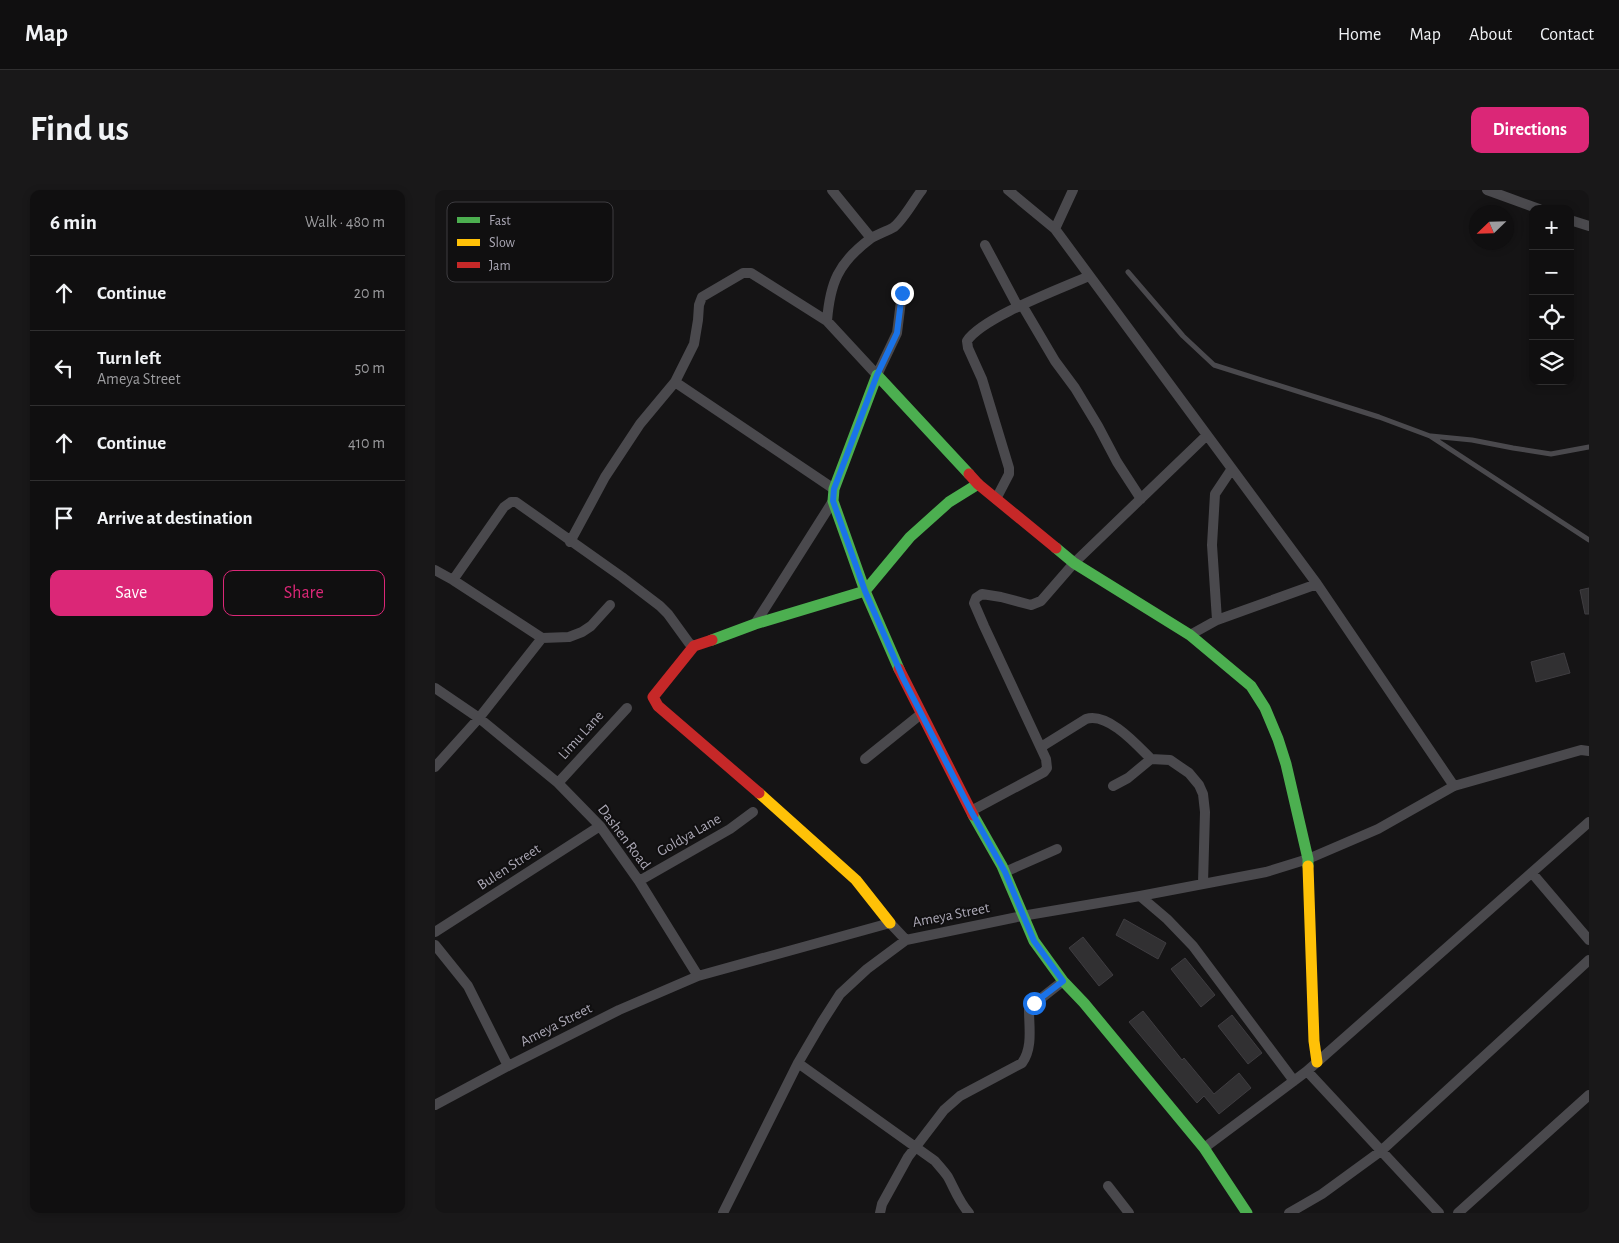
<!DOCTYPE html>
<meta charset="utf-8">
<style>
:root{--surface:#100f10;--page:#191819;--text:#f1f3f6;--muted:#9c9c9f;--line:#302f30;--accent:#db2777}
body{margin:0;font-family:"Alegreya Sans",sans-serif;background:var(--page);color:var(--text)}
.controls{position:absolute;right:15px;top:15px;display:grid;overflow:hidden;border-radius:10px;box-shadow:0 2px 8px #0003}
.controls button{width:45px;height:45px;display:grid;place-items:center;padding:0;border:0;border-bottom:1px solid var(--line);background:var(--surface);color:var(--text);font:25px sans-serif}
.compass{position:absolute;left:1034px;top:15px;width:45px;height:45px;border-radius:50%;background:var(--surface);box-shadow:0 2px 8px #0003;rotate:247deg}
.stop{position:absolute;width:15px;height:15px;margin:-11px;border:4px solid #1a73e8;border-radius:50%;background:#fff}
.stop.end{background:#1a73e8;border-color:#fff;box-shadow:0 1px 5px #0008}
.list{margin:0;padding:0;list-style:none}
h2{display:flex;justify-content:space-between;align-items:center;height:65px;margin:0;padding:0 20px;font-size:21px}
h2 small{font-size:16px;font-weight:400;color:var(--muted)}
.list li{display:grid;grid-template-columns:32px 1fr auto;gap:15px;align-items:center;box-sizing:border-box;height:75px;padding:0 20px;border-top:1px solid var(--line)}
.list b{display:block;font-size:19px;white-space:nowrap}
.list p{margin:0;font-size:16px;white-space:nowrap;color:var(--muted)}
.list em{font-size:16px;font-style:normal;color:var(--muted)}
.actions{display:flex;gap:10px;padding:15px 20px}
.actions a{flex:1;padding:11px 0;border:1px solid var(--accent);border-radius:10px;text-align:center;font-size:18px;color:var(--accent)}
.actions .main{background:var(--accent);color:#fff}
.icon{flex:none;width:28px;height:28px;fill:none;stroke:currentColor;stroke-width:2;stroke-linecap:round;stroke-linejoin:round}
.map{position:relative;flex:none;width:1154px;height:1023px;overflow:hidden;border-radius:10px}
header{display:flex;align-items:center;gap:30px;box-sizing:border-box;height:70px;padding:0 25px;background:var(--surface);border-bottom:1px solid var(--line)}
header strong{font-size:24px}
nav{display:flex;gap:28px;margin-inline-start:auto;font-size:18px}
.intro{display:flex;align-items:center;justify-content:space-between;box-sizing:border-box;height:120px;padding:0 30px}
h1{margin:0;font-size:35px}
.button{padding:12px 22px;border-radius:10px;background:var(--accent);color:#fff;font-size:18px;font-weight:700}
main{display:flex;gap:30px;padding:0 30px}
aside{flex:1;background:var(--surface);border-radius:10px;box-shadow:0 2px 8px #0003}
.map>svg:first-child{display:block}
.building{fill:#313032;stroke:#3f3d41}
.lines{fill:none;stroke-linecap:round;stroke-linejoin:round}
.lane{stroke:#4a494d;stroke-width:5}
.street{stroke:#4a494d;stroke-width:10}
.fast{stroke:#4caf50;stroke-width:11}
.slow{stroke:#ffc107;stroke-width:11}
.jam{stroke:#c62828;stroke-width:11}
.route{stroke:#1a73e8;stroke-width:6}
.labels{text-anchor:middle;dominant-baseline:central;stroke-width:4;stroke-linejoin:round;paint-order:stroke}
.street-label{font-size:15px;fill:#aaa7b4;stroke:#100f10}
.key{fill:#100f10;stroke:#3e3d41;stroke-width:1}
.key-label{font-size:14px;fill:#aaa7b4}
</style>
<header>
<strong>Map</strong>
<nav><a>Home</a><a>Map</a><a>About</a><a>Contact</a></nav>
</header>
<div class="intro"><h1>Find us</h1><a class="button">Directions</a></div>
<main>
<aside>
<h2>6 min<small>Walk · 480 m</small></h2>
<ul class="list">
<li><svg class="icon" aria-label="ahead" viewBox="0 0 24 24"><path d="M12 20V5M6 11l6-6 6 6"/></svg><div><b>Continue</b></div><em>20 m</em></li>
<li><svg class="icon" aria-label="left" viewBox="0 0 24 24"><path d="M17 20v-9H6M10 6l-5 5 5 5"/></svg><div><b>Turn left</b><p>Ameya Street</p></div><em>50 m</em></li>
<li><svg class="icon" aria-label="ahead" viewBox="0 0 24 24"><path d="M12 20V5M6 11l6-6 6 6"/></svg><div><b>Continue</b></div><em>410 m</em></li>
<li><svg class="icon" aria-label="arrive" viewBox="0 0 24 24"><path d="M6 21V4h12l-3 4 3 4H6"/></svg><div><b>Arrive at destination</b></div></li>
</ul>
<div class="actions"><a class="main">Save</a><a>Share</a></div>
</aside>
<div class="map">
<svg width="1154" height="1023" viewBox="0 0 1154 1023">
<rect width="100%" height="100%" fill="#151415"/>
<path class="building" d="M1154,398V424H1150L1145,400Z
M1129,463L1135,483L1101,492L1096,472Z
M689,729L731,753L723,769L681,745Z
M648,747L678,785L664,796L634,758Z
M750,768L780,805L766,817L736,779Z
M708,821L747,870L749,868L779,904L804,883L816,898L784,924L769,906L762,913L694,832Z
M797,825L827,863L813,874L783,836Z"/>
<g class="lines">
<path class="lane" d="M693,82L748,146L779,175L944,227L995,246L1154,350
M996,246L1037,250L1078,258L1116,264L1154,257"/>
<path class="street" d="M397,0L436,48
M573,0L620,39
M638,0L620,39L882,394L1019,596
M1052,0L1104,19
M1135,30L1154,36
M550,55L583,117
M587,115L620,171L640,198L663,236L682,272L706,309
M392,131C395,93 403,73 435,49C442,44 451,42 459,37C469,29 479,10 487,0
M240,192L399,299
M561,309L574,284V278L547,189L533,158L532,151C548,127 625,99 654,86
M135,352L170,287L205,234L240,192L259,154L263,130L264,115L267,107L308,83H316L392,131L442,185L462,143L467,103
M0,380L18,390L107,448L134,447L147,442L156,436L175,415
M18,390L69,317L76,312H81L187,387L225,416L233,424L254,453L259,456
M782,430L777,355L780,304L796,280
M320,434L398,311
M755,445L782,430L882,394
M0,498L44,528L123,593L165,636L204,691L263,786
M606,557L651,529C673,522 702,555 716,569L735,570L754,583L764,595L768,604L770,622L768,693
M430,569L486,524
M0,577L44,528L107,448
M123,593L192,518
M678,596L693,588L716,569
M536,621L609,582L612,578L611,569L549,436L539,413L541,408L547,404L566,407L596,415L606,411L639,373L771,246
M570,682L622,659
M1097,683L1154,750
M204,691L295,639L318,622
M705,706L732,729L758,756L859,891
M0,742L165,636
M0,755L33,796L73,876
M363,873L500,971C504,976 509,981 513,987C520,1000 524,1012 534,1023
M872,881L1004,1023
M0,915L73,876L184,820L263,786L455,733L471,750
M769,958L872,881L1154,632
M673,996L694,1023
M288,1023L363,873L387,832L405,804L432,779L471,750L587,726L705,706L831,682L873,669L943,639L1019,596L1146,560L1154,561
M445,1023L447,1014L473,967L509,920L525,906L587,873C598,858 594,837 594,820L595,817L628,791
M854,1023L887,1004L946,961L1154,770
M1023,1023L1154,905"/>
<path class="fast" d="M621,358L639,373L755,445L816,496L830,518L843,549L851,574L873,669V676
M277,450L320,434L430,401L475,347L514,312L543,294
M464,479L430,401L398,311L399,299L442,185L534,284
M538,625L567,676L599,751L628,791L649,813L769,958L812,1023"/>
<path class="slow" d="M324,603L421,690L455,733
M873,676L879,851L882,872"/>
<path class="jam" d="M534,284L543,294L621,358
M277,450L259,456L218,507L223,516L324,603
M464,479L538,625"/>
</g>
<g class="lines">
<path class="route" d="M467,103L462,143L442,185L399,299L398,311L430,401L468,488L536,621L570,682L599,751L628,791L599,813"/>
</g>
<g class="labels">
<g class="street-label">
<text transform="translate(146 545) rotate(-48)">Limu Lane</text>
<text transform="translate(254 645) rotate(-30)">Goldya Lane</text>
<text transform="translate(189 647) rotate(53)">Dashen Road</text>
<text transform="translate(74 677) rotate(-33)">Bulen Street</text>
<text transform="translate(516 725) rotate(-11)">Ameya Street</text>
<text transform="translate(121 835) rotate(-27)">Ameya Street</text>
</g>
</g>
<rect x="12" y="12" width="166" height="80" rx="8" class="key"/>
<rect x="22" y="27" width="23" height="6" fill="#4caf50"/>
<rect x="22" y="49" width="23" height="7" fill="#ffc107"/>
<rect x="22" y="72" width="23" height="6" fill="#c62828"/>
<g class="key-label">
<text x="54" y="35">Fast</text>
<text x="54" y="57">Slow</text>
<text x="54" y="80">Jam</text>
</g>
</svg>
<div class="controls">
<button>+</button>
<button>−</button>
<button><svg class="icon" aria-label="locate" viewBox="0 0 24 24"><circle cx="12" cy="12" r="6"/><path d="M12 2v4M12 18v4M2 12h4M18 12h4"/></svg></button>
<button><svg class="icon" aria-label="layers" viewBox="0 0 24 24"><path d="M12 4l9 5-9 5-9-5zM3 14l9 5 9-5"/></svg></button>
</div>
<svg class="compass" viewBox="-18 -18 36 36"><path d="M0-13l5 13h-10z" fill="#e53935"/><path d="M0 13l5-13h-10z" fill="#9c9c9f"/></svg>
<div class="stop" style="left:599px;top:813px"></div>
<div class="stop end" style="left:467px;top:103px"></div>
</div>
</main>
